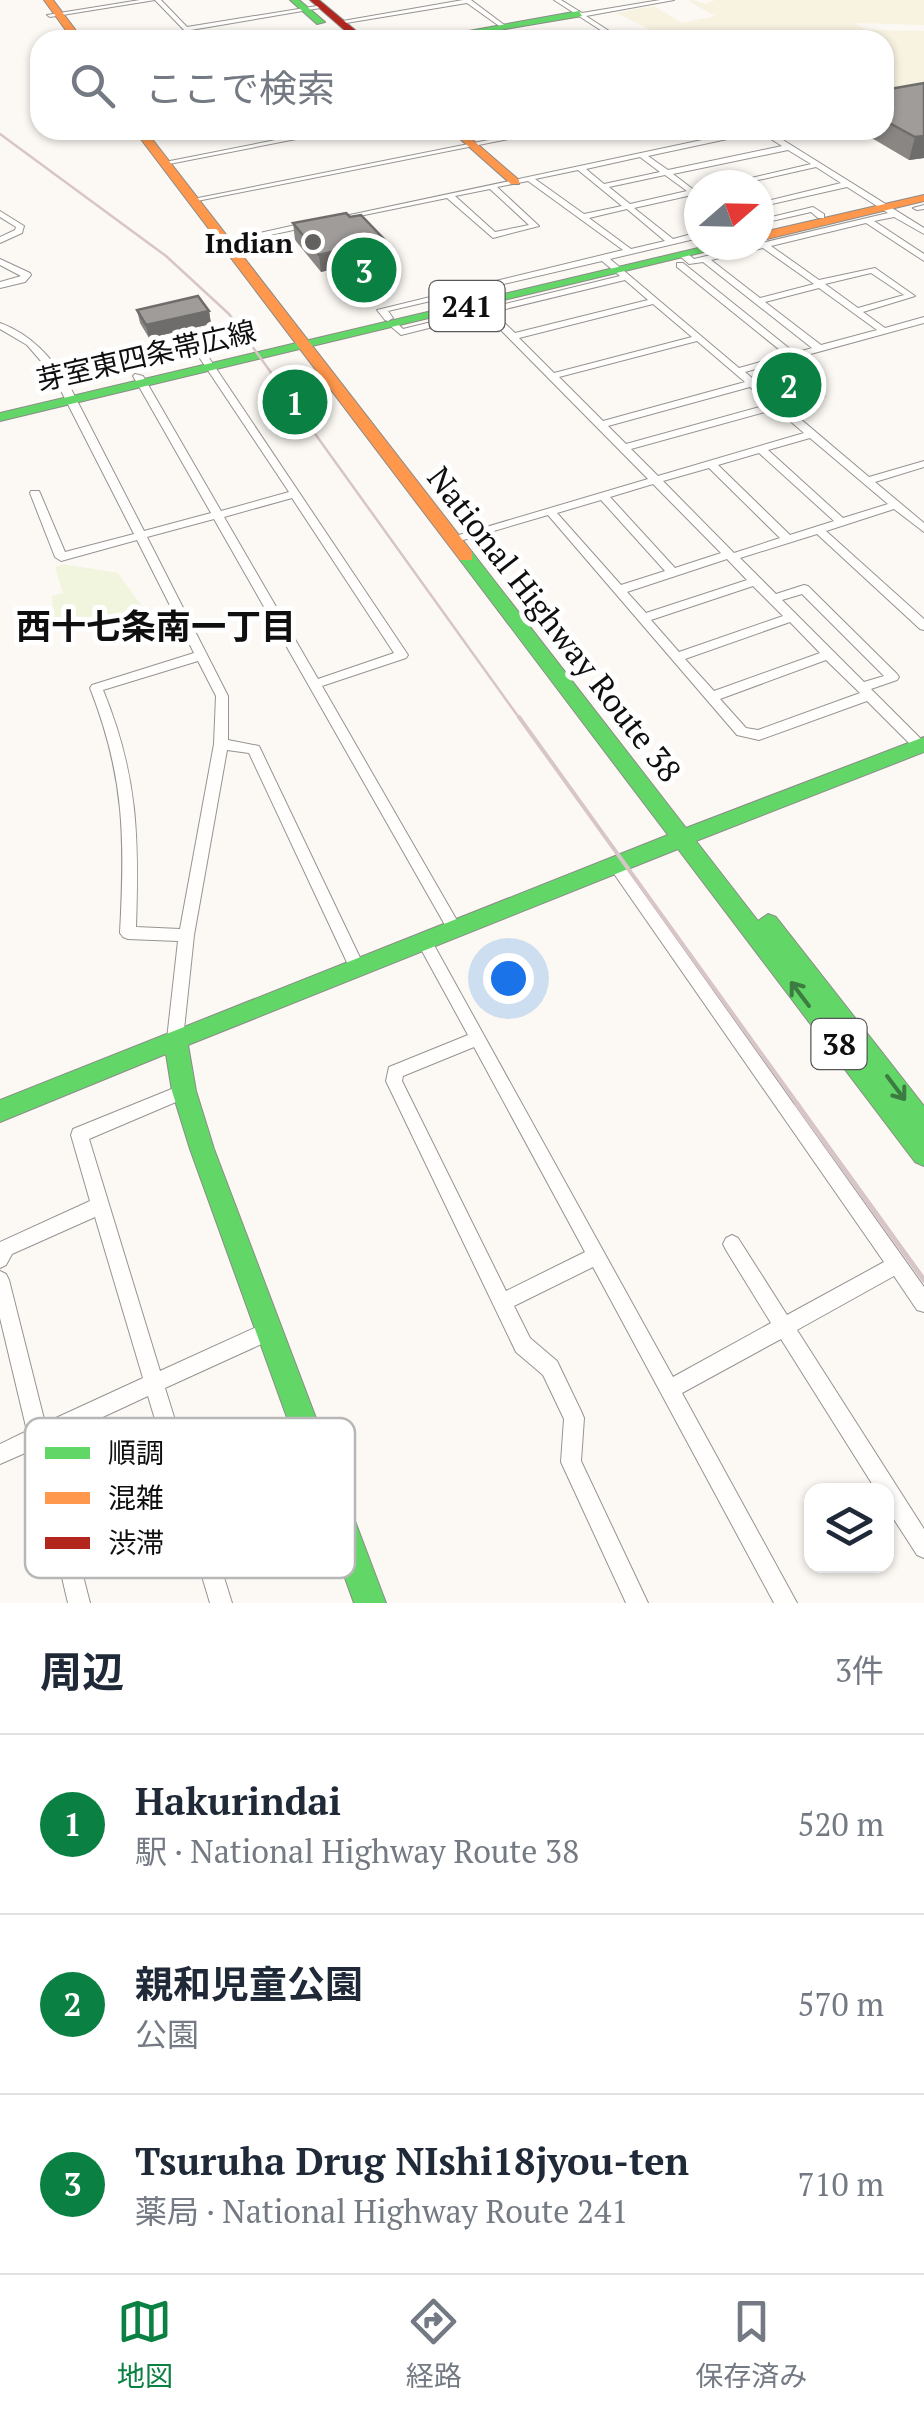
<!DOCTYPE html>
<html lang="ja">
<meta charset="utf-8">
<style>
:root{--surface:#fff;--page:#f2f2f3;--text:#1f2937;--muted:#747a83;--line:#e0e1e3;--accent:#0b8043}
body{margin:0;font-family:"PT Serif","Noto Sans JP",serif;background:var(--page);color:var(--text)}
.controls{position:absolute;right:30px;bottom:30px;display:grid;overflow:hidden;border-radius:20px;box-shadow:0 2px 8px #0004}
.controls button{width:90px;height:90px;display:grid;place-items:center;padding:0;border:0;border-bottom:2px solid var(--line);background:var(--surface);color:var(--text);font:50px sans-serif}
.compass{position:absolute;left:684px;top:170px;width:90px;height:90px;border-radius:50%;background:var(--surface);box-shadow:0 2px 8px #0004;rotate:70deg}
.you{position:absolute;left:508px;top:978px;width:35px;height:35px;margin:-25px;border:8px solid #fff;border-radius:50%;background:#1a73e8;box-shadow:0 0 0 15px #1a73e833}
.badge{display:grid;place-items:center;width:65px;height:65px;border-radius:50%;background:var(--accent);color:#fff;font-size:32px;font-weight:700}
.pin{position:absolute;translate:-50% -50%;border:5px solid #fff;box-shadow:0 2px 10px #0006}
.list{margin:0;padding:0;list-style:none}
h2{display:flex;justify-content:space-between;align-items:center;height:130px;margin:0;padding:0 40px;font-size:42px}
h2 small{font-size:32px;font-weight:400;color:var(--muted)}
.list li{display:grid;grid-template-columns:65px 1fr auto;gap:30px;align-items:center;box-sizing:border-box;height:180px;padding:0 40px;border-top:2px solid var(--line)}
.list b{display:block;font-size:38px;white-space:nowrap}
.list p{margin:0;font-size:32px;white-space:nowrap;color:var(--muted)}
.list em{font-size:32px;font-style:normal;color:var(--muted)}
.icon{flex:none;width:55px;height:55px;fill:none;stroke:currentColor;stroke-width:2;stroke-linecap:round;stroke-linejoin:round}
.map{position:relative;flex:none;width:924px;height:1603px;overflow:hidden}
.search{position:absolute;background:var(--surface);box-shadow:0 2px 8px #0004;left:30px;right:30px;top:30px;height:110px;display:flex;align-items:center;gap:25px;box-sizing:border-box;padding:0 35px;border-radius:30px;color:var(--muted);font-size:38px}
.sheet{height:670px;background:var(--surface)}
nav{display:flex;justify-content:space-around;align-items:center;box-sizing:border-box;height:140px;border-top:2px solid var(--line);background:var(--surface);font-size:28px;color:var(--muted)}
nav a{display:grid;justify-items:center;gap:5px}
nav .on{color:var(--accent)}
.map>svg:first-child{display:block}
.farmland{fill:#f8f2e1}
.green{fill:#e8f0d4}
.pitch{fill:#f1f5de}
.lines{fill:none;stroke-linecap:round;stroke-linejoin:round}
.street-casing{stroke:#969492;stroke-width:2}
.fast-casing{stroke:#8c8b89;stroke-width:2}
.slow-casing{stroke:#8c8b89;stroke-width:2}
.jam-casing{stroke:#8c8b89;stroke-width:2}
.street{fill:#fffefd;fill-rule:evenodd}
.fast{fill:#63d668;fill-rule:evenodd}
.slow{fill:#ff974d;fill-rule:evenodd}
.jam{fill:#b3261e;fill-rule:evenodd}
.rail-far2{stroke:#d8c5c8;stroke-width:2.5}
.rail-far1{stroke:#d8c5c8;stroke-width:4}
.rail{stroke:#d8c5c8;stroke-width:5}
.wall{fill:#898684}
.shaded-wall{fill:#6f6d6b}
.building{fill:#9f9c99;stroke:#6f6d6b;stroke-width:2.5}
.oneway{stroke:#3d7c40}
.poi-dot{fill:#62615f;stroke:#fff;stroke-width:4}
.labels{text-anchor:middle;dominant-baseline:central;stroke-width:10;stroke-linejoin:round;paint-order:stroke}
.far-poi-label{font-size:28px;font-weight:bold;fill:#0f0f0f;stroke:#fff;text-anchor:end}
.far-street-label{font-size:28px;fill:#0f0f0f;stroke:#fff}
.shield{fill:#fff;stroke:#575757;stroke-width:2.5}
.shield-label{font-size:30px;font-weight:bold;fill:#0f0f0f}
.street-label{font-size:32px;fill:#0f0f0f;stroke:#fff}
.neighbourhood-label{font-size:35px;font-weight:bold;fill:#0f0f0f;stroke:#fff}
.key{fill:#fff;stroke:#b7b7b7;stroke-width:2.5}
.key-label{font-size:28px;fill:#0f0f0f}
</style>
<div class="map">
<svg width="924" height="1603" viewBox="0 0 924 1603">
<rect width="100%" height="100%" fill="#fcf9f4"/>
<path class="farmland" d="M692,0L706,4L715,0H924V25L855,23L866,30L924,31V95L884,103V40H632L655,32L616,13L654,6L682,23L715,16L688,1Z"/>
<path class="green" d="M786,364L827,397L792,407L752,374Z"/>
<path class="pitch" d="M63,564L118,573L143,608C136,612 77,624 69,623C63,622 58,619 53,617L52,596L63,593L55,567Z"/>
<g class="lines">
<defs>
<path id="street" d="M140,0H161L187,27L323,5L326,7L185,31L155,0L50,17L47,15Z
M463,0H471L507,27L502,28L467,3L340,24L337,22Z
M554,0H561L582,13L660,0H674L586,16L623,40H616Z
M326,130H342L164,165L160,163Z
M539,130H554L192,202L188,200Z
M749,130H767L924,228V234L894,217L874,221L924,254V261L866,223L771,246L819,280L875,268L915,296L863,312L885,328L924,317V323L745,372L869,477L924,461V467L875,482L924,523V532L894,509L826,531L924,619V630L920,629L817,534L740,558L776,594L804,585L808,586L897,674L899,677L897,680L871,689L924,742V750L915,749L867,701L759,740L737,735L548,515L453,543L447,540L449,538L648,479L485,314L401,335L388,324L396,322L403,329L620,276L602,261L388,311L393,318L388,321L385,320L377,310L623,250L528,181L497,187L539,226L493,238L447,198L335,221L331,219ZM760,132L782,146L668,170L648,156ZM788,150L811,164L721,185H736L816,167L841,183L759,203V207L847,187L888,213L694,259L687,253H681V257L689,264L703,262L812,348L795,353L683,263H677V267L786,355L739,368L610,259L699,238V232L673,239L634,208L692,195L699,198V189L694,190L673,174ZM640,157L660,172L604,184L586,169ZM578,170L622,206L584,214L535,179ZM665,175L687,191L630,204L609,187ZM490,189L529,225L495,232L455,196ZM627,209L665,241L631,249L589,218ZM763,248L814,284L760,298L711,260ZM871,273L904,295L858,308L825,284ZM625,280L648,300L515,333L493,312ZM819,288L877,330L821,345L765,302ZM653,304L692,337L554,373L519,338ZM697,341L745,382L603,421L559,377ZM750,387L770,404L626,444L608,426ZM776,409L804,433L658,476L631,449ZM810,438L888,504L843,518L768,450ZM759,453L834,521L790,535L718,465ZM709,468L780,538L734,553L663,481ZM653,484L721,553L675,568L610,497ZM601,500L665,571L621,585L557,513ZM727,559L747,580L646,613L627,592ZM753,586L783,616L679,652L651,620ZM802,594L884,676L864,682L782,600ZM790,622L820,653L714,691L685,659ZM826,660L860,693L758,730L746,728L720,699Z
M924,205V209L917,210L913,208Z
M813,207L824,214V218H818L811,212L759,224V220Z
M0,211L24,226L22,233L0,243V237L15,230L16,227L0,217Z
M309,222L313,224L312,226L224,245L220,242Z
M0,259L30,273L31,275L25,282L0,288V282L21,276L0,265Z
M0,323C32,335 51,357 69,385L144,531L211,513L133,376L135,374L143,376L221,511L289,492L197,354L205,352L408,655L406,658L322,686L459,924L461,928L459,932L454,934L449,932L214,519L147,537L228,696V740L259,746L364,966L361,971L356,972L351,971L249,753L227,750L194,935L183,1039L181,1044L175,1046L169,1044L167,1039L178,941L128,939L123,937L120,933C125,839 125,777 90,688L92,685L194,653L137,540L61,561L55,557L30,493L31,491H39L40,493L65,552L134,534L53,375L27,345L0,329ZM292,498L394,653L318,679L224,517ZM198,661L216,696L214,744L180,929L136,927C139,837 138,775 103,690Z
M615,858L620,860L924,1287V1312L917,1310L894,1276L797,1330L924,1529V1558L917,1555L886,1507V1490H876L781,1339L682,1393L797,1603H774L593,1267L514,1306L530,1338L557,1361L581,1411L584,1418L581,1461L648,1603H626L561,1462L564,1419L543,1375L516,1352L386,1081L389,1067L468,1035L416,940L419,936L424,934L429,936L673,1377L771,1323L726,1250L723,1244L726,1238L732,1235L738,1238L787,1315L884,1262L610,868L608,864L610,860ZM474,1047L585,1252L506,1291L402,1081L403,1076Z
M184,1084L190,1086L192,1091L190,1096L89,1139L160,1371L270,1321L277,1323L279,1330L277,1337L165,1388L232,1603H210L148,1396L49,1442L90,1603H68L32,1450L0,1464V1444L27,1431L0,1318V1271L6,1274L9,1280L45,1423L143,1378L95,1217L12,1254L6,1265L0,1268V1242L90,1201L71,1135L73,1129Z"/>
<path id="fast" d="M290,0H299L325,22L317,24Z
M579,11L582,16L441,40H419Z
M711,245H733L0,421V413Z
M466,551L472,552L686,828L924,737V752L696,841L758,921L768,914L776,917L924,1106V1166L915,1162L678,849L188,1045L196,1091L214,1149L386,1603H354L190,1149L172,1091L166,1054L0,1122V1100L668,835L460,560V552Z"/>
<path id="slow" d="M44,0H53L83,40H73Z
M134,130H145L472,552V560H460Z
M450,130H461L519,180V184H511Z
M924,195V201L759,241V233Z"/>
<path id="jam" d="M310,0H319L367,40H356Z"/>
</defs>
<use href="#street" class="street-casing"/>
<use href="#fast" class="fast-casing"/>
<use href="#slow" class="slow-casing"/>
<use href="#jam" class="jam-casing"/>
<use href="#street" class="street"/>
<use href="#fast" class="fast"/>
<use href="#slow" class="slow"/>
<use href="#jam" class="jam"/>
<path class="rail-far2" d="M0,134L166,256L229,314L520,719"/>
<path class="rail-far1" d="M519,717L799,1106"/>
<path class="rail" d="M797,1104L924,1280"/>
</g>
<path class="wall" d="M924,83V158L909,160L858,130H884V90Z
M350,217L384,239L385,256L321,272L295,240L293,223Z
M137,310L209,311L211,324L149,338L140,323Z"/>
<path class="shaded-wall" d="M924,136V158L909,160L915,137Z
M384,239L385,256L321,272L319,255Z
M209,311L211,324L149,338L146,325Z"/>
<path class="building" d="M924,83V136L915,137L884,120V90Z
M346,213L350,217L361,215L384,239L319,255L293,223Z
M198,296L209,311L146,325L137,310Z"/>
<defs><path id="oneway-shaft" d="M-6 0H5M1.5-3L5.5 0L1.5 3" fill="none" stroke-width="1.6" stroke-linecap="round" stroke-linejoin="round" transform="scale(2.5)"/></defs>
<g class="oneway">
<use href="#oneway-shaft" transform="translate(800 994) rotate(-127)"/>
<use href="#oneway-shaft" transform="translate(896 1088) rotate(53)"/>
</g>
<circle class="poi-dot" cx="313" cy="242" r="10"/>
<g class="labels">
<g class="far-poi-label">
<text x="293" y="242">Indian</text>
</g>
<g class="far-street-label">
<text transform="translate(146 355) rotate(-13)">芽室東四条帯広線</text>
</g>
<g class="shield">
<rect x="429.5" y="281" width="75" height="50" rx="8"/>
<rect x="811.5" y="1019" width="55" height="50" rx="8"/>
</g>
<g class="shield-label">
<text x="467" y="306">241</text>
<text x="839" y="1044">38</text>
</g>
<g class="street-label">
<text transform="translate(555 624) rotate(52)">National Highway Route 38</text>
</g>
<g class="neighbourhood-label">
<text x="156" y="626">西十七条南一丁目</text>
</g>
</g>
<rect x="25" y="1418" width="330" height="160" rx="15" class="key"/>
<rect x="45" y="1447" width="45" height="12" fill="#63d668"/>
<rect x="45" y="1492" width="45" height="12" fill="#ff974d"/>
<rect x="45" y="1537" width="45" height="12" fill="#b3261e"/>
<g class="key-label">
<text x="108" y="1463">順調</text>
<text x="108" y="1508">混雑</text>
<text x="108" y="1553">渋滞</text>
</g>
</svg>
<div class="controls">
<button><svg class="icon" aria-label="layers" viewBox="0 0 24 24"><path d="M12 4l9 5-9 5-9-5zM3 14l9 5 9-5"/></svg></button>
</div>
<svg class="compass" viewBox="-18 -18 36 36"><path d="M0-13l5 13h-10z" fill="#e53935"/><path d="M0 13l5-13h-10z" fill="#747a83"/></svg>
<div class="you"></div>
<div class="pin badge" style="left:295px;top:402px">1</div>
<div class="pin badge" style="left:789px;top:385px">2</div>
<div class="pin badge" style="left:364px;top:270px">3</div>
<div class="search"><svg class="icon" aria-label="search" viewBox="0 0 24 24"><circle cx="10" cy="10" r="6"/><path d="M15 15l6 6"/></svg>ここで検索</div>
</div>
<section class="sheet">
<h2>周辺<small>3件</small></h2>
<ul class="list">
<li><span class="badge">1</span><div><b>Hakurindai</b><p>駅 · National Highway Route 38</p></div><em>520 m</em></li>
<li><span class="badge">2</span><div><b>親和児童公園</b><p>公園</p></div><em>570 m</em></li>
<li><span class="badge">3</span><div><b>Tsuruha Drug NIshi18jyou-ten</b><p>薬局 · National Highway Route 241</p></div><em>710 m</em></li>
</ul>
</section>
<nav>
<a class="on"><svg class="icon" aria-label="map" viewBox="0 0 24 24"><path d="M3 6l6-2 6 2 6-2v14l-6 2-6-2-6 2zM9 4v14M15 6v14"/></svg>地図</a>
<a><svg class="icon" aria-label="directions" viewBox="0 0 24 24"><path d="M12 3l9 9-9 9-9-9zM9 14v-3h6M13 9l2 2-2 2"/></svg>経路</a>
<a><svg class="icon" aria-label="saved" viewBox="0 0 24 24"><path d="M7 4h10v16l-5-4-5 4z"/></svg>保存済み</a>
</nav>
